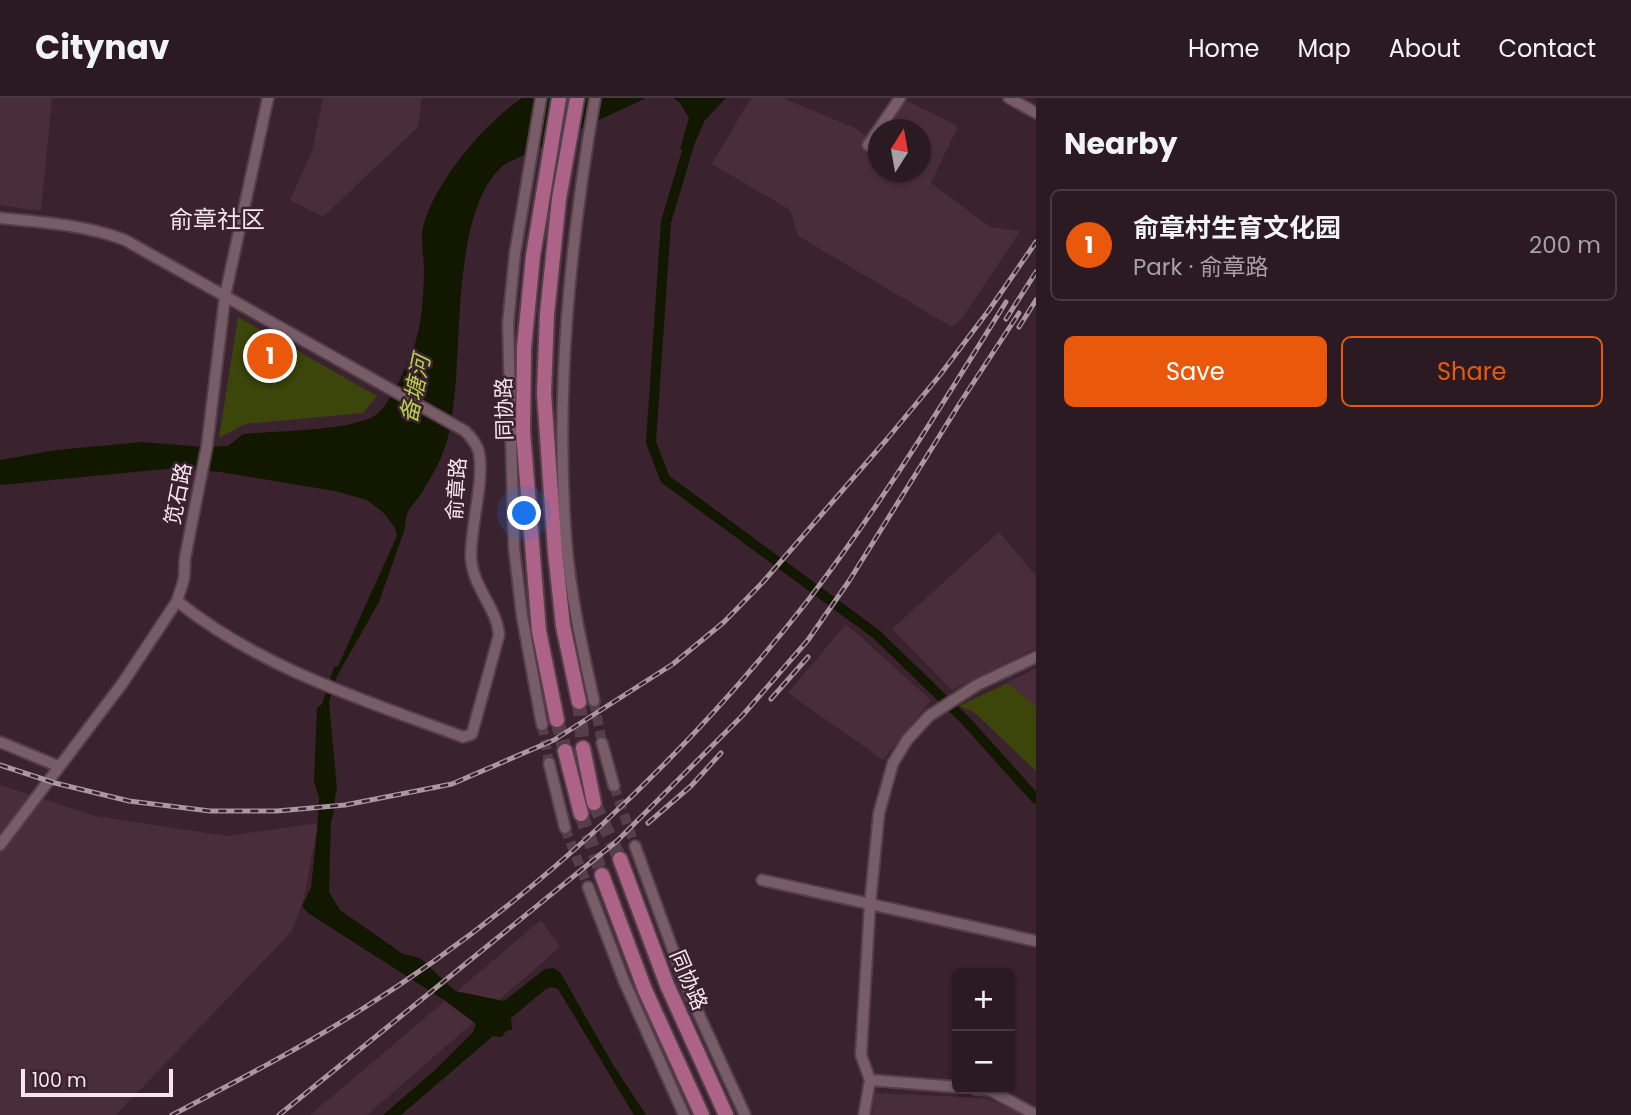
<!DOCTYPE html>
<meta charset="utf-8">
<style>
:root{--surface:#2c1a22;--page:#34232a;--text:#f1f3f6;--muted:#a6a1a5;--line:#483840;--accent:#ea580c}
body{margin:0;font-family:Poppins,"Noto Sans SC",sans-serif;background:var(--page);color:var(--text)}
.controls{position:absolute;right:21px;bottom:21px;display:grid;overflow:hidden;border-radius:10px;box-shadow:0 2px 5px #0004}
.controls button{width:63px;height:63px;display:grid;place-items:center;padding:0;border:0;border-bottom:2px solid var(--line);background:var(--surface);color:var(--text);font:35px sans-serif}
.compass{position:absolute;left:868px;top:21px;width:63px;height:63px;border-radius:50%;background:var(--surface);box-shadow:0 2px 5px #0004;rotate:11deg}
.scale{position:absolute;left:21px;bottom:18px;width:152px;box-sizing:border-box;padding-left:7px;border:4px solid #f6e5ec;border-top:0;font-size:19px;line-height:24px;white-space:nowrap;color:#f6e5ec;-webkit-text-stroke:5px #3a222e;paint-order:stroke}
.you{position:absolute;left:525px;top:416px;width:24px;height:24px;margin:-18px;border:5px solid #fff;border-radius:50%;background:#1a73e8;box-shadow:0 0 0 10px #1a73e833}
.badge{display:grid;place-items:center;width:46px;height:46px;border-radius:50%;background:var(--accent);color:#fff;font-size:23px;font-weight:700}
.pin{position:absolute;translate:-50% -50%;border:4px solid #fff;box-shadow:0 2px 7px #0006}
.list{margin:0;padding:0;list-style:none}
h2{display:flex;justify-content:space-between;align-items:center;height:91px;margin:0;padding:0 28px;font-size:30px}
h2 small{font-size:23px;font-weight:400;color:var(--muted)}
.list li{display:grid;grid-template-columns:46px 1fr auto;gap:21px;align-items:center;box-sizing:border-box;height:112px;margin:0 14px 14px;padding:0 14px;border:2px solid var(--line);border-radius:10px}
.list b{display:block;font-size:26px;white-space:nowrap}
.list p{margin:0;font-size:23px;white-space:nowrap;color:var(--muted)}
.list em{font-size:23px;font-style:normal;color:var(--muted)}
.actions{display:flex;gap:14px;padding:21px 28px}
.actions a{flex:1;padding:16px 0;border:2px solid var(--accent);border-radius:10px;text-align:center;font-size:24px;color:var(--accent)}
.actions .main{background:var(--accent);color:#fff}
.map{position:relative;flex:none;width:1036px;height:1017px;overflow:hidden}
header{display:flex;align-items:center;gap:42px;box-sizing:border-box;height:98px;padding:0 35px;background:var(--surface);border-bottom:2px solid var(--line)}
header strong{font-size:33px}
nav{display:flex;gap:38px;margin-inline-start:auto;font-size:24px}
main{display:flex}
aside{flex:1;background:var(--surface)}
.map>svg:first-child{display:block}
.built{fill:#4a2d3a}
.green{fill:#3c450a}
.water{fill:#121700}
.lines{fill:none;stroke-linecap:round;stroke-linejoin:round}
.canal{stroke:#121700;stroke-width:10}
.minor-tunnel{stroke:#563f4a;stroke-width:10;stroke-dasharray:10 5;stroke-linecap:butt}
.major-tunnel{stroke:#563f4a;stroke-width:14;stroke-dasharray:14 7;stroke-linecap:butt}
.minor-casing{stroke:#543f49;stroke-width:14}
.major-casing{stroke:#543f49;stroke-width:18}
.minor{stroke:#785c68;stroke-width:10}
.major{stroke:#ac6387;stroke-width:14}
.rail-casing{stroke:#aa97a0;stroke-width:5}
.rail{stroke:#3a222e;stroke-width:2.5;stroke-dasharray:8;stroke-linecap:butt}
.labels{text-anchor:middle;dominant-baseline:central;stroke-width:5;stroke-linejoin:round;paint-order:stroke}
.street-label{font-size:21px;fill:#f6e5ec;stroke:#3a222e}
.water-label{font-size:23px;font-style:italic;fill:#b6ce4b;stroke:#3a222e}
.quarter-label{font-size:24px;fill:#f6e5ec;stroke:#3a222e}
</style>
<header>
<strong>Citynav</strong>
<nav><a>Home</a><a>Map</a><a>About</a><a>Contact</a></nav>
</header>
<main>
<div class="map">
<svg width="1036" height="1017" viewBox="0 0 1036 1017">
<rect width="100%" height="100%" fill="#3a222e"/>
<path class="built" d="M0,0H52L41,113L0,107Z
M323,0H422L418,29L323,119L290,102L312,53Z
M751,0H783L855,30L876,46L878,43V74H920V32L887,31L907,3L958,28L931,85L990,129L1020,133L962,220L952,229L798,138L790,112L712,66Z
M999,434L1036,478V550L952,592L892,531Z
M846,526L931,602L883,662L788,595Z
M1036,570V608L1007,585Z
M0,687L95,718L227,738L318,725L304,801L292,833L116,1017H0Z
M541,822L560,849L367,1017H310Z
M875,995L986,1000L1023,1017H872Z"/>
<path class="green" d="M238,219L377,298L363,315L245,326L219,340Z
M1007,585L1036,608V673L975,615L959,608Z"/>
<path class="water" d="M522,0H646L505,66C453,107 462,239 454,302C452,317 450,335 445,349C440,364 431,379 423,393C414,408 405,409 405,430L379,504L337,578L329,605L337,691C333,702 336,712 331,723L329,794L340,812L403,856L420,860L455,893L504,903L545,871L553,870L560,874L612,965L646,1017H634L558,891L552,889L546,891L511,920L512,931L506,933L502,939L493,938L401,1017H383L435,972L473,934L476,926L444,902L308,815L302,808L311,790L317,734L319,700L314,684L317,610L322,606L334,569L338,568L397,438L395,430L384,415L367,402L335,393L220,374L176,370L0,387V362L57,352L142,344L204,349L228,348L243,336C274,333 349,333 374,318C384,313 390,298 396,289C420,245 423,220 424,171C424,157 420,143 423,129C435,83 484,26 522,0Z
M673,0H726L705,22L691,53L680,51L689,20L680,5Z"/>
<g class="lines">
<path class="canal" d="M691,40L666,124L651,344L665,381L876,536L965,622L1036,701"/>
<path class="minor-tunnel" d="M594,603L602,645
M542,627L549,665
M614,688L635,748
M565,730L588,789"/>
<path class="major-tunnel" d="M579,604L583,650
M557,622L565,653
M594,705L620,761
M581,716L602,777"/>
<defs>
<path id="minor" d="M541,0L515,155L508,226L514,450L522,518L542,627
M1009,0L1036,15
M868,47L900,0
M0,120C42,124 85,127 125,142L465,333C470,338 475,344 478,351C486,379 470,428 471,460C473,490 497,510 499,537L472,636L463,639C364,602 260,570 177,503
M594,603C582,549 570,495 566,440C555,293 570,145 595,0
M0,644L58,668
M602,645L614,688
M549,665L565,730
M0,747L122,586L177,503L184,481L185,460L207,348L225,198L268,0
M635,748L686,888L745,1017
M762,782L1036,843
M588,789L624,883L684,1017
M870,982L957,989
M975,991L990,992L1036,1017
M864,1017L870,982L861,957L870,806L879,715L893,665L907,642L929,618L977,587L1036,559"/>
<path id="major" d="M577,0L559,101L547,216L544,295L555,454L563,528L579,604
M557,622L539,533L523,333L524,250L533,158L559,0
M583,650L594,705
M565,653L581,716
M620,761L667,887L726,1017
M602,777L645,892L702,1017"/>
</defs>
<use href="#minor" class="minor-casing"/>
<use href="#major" class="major-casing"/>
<use href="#minor" class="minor"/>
<use href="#major" class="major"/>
<defs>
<path id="rail" d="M1006,221L1036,174
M1019,229L1036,202
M771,601L808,559
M0,667L55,685L129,703L210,713H277L345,707L452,686L554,642L673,566L724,524L763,484L887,341L940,277L989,212L1036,144
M648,725L691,688L721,655
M172,1017C235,984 299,951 359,913C531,806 685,660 809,501C881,407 943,305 1006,204
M279,1017L617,743L742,618L808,542L849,483L960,305L1019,215"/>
</defs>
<use href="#rail" class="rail-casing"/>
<use href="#rail" class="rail"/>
</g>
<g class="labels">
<g class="street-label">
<text transform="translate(504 311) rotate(-91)">同协路</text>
<text transform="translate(456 391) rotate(-86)">俞章路</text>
<text transform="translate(178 396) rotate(-79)">笕石路</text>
<text transform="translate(689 882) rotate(67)">同协路</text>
</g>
<g class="water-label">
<text transform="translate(415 291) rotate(-78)">备塘河</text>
</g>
<g class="quarter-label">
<text x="217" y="121">俞章社区</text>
</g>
</g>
</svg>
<div class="controls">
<button>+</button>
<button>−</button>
</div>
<svg class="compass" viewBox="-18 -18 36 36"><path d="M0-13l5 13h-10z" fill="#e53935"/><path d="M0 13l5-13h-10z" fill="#a6a1a5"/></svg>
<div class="scale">100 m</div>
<div class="you"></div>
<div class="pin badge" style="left:270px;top:258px">1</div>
</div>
<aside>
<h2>Nearby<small></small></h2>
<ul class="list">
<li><span class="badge">1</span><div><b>俞章村生育文化园</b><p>Park · 俞章路</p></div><em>200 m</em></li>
</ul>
<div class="actions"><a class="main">Save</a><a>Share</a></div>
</aside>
</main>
